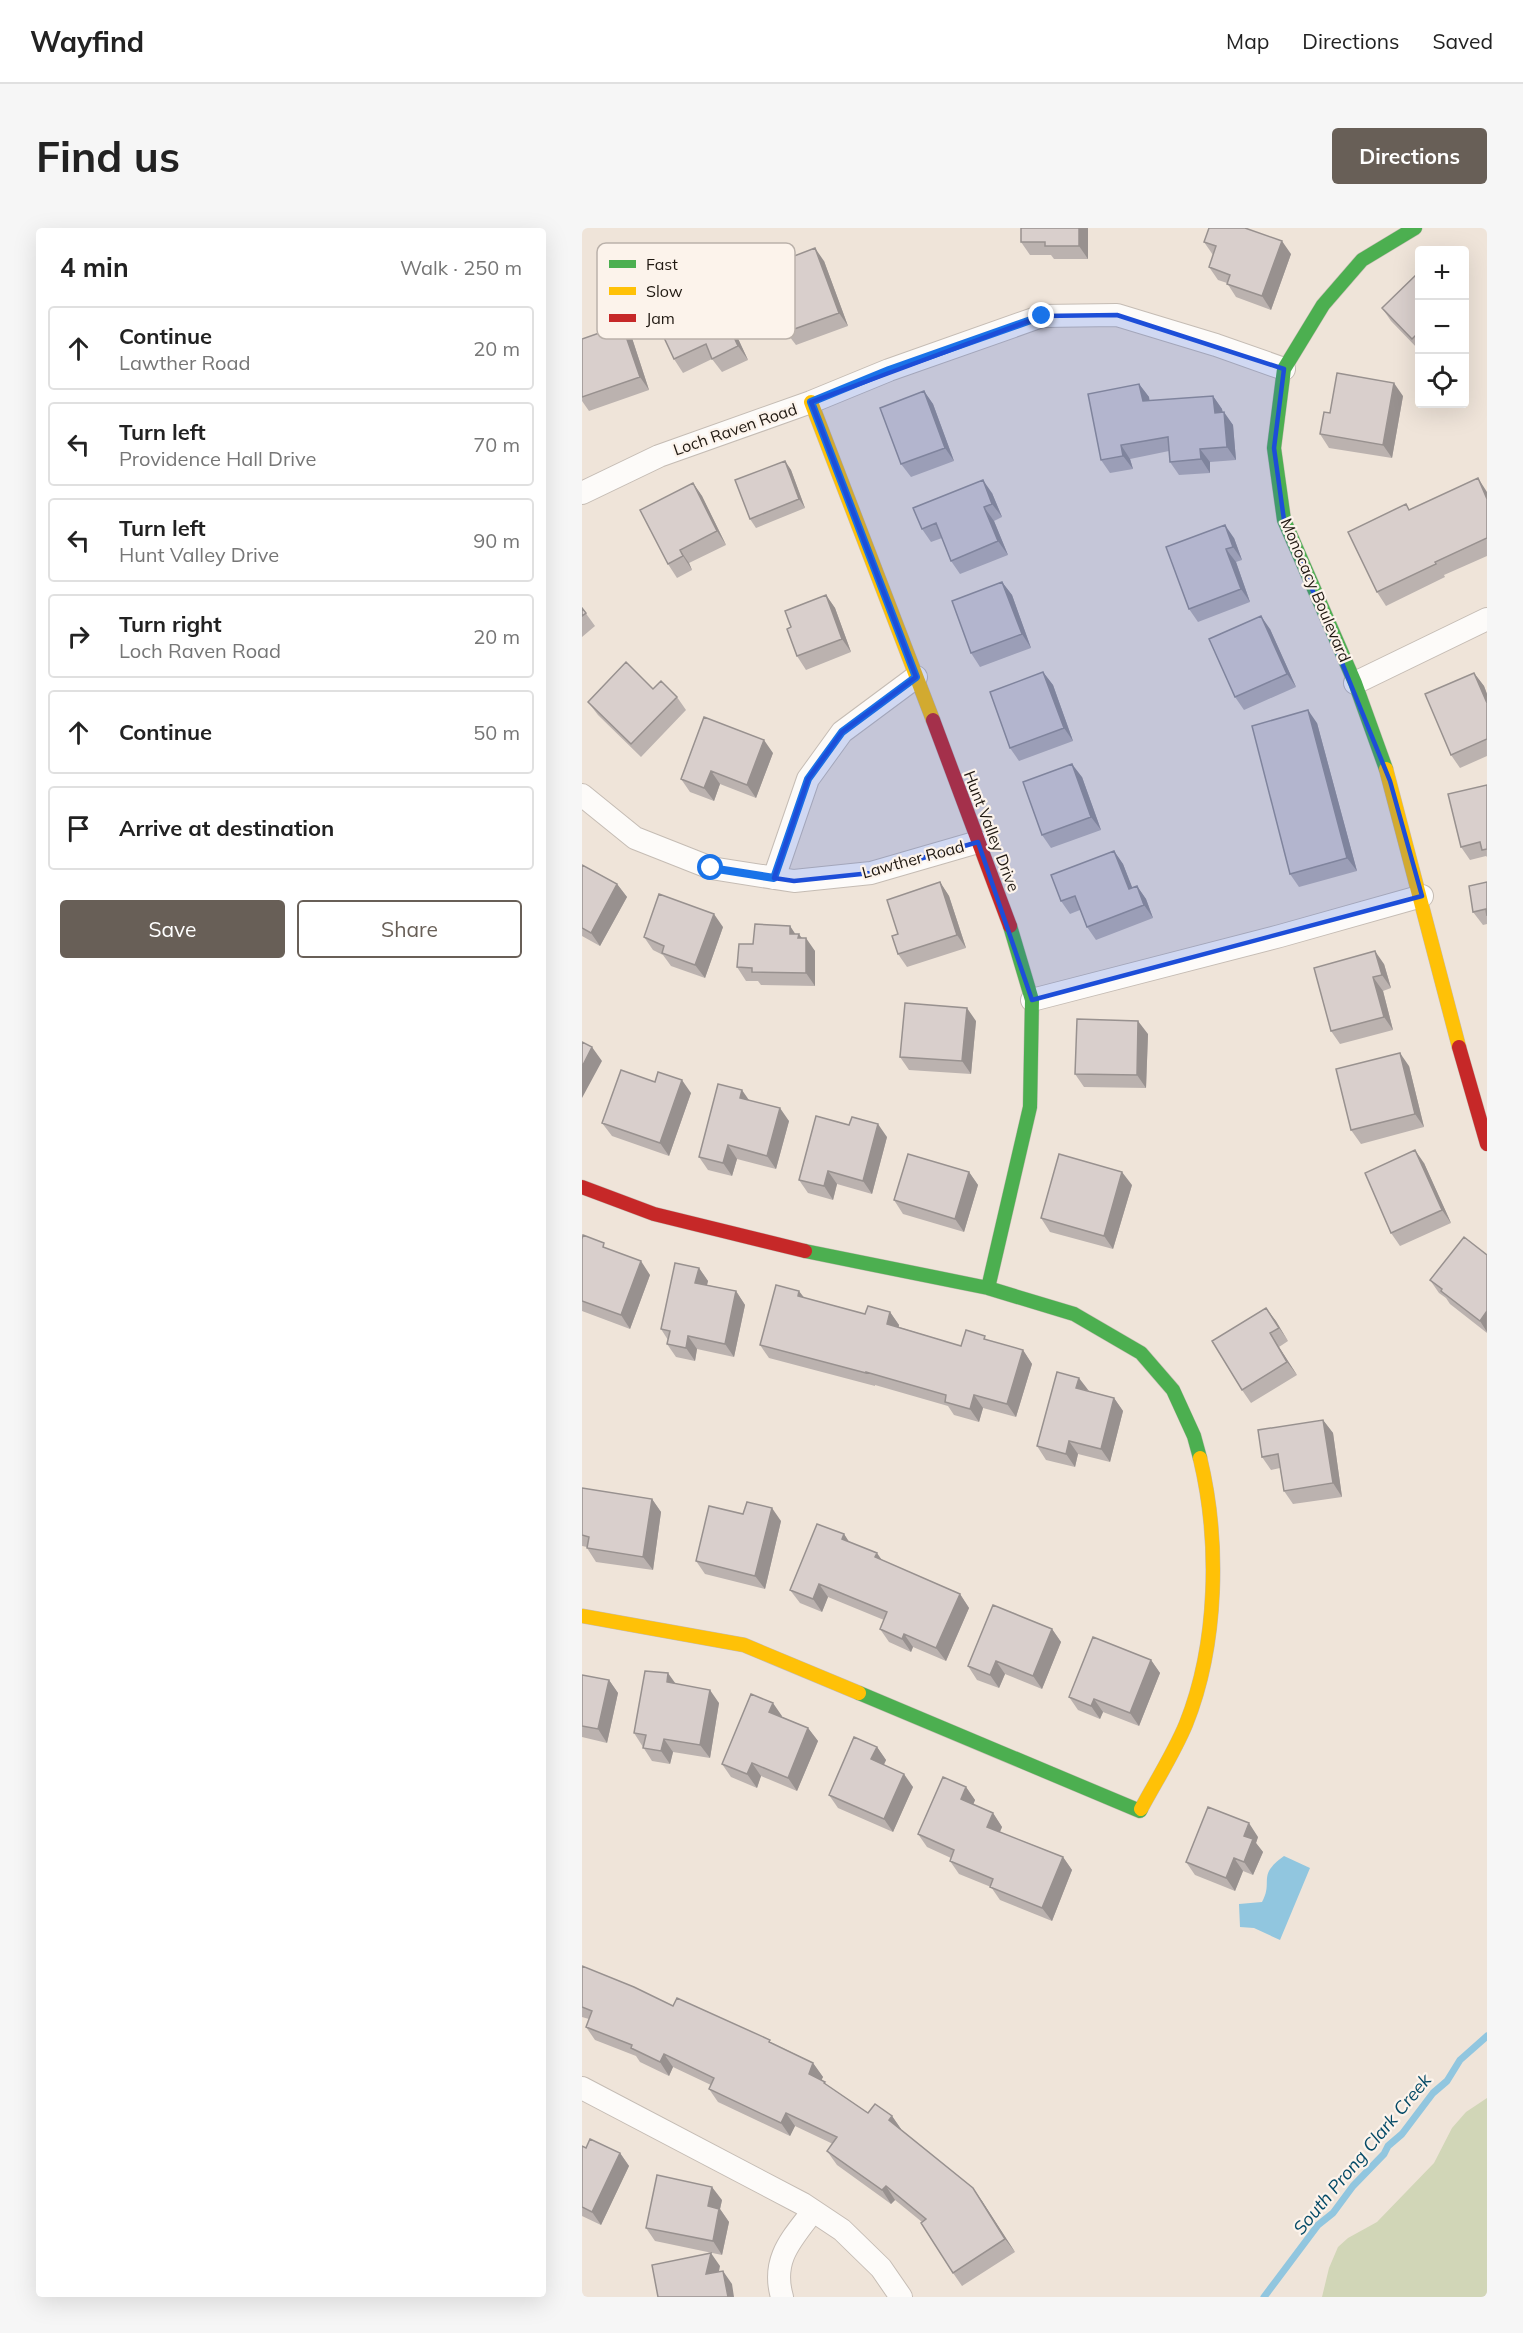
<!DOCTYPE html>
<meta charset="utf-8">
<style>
:root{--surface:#fff;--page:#f6f6f6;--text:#222;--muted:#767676;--line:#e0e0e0;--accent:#685f57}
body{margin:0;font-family:Mulish,sans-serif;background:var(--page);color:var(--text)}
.controls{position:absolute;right:18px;top:18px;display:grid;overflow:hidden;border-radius:6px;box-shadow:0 6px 24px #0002}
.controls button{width:54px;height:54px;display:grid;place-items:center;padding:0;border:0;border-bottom:2px solid var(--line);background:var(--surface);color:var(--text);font:30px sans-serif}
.stop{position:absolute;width:18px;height:18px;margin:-14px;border:4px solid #1a73e8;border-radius:50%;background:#fff}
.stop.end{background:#1a73e8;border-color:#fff;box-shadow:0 2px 6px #0008}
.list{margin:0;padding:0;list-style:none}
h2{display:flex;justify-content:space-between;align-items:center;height:78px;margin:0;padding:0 24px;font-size:26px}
h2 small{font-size:20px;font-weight:400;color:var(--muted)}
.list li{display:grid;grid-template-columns:39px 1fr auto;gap:18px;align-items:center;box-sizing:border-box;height:84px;margin:0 12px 12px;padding:0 12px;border:2px solid var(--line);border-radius:6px}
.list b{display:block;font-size:22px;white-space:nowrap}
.list p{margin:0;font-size:20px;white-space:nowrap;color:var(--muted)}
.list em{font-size:20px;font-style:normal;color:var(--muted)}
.actions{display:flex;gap:12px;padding:18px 24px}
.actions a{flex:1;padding:14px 0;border:2px solid var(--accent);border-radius:6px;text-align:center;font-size:21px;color:var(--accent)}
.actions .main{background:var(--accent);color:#fff}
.icon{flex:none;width:33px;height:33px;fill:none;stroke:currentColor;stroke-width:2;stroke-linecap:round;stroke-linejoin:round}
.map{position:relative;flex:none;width:905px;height:2069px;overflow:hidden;border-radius:6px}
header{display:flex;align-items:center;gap:36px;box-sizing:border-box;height:84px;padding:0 30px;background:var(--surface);border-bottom:2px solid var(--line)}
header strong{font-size:28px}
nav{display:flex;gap:33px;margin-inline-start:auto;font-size:21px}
.intro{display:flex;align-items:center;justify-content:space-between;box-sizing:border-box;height:144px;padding:0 36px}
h1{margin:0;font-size:42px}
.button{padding:15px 27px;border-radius:6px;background:var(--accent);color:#fff;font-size:21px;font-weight:700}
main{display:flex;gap:36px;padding:0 36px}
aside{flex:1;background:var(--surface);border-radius:6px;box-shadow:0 6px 24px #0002}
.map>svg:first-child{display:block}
.green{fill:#d1d6b7}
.water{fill:#91c6df}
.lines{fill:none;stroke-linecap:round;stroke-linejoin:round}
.stream{stroke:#91c6df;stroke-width:7}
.street-casing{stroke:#c5bcb4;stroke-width:24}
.fast-casing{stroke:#c5bcb4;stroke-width:15}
.slow-casing{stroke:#c5bcb4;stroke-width:15}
.jam-casing{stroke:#c5bcb4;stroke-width:15}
.street{stroke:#fdfbf9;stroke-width:22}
.fast{stroke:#4caf50;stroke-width:14}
.slow{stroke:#ffc107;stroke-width:14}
.jam{stroke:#c62828;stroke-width:14}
.wall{fill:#bbb2af}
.shaded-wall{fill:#98918f}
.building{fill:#d9cfcc;stroke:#98918f;stroke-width:1.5}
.route{stroke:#1a73e8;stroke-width:8}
.marked{fill:#1d4ed8;fill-opacity:0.2;stroke:#1d4ed8;stroke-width:4.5;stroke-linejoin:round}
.labels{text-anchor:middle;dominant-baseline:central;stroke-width:4.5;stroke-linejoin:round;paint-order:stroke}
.street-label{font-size:16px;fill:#1f1811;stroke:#fcf3eb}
.water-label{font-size:18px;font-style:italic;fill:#044a66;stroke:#fcf3eb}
.key{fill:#fcf3eb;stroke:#bab1aa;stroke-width:1.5}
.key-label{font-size:16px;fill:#1f1811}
</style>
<header>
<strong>Wayfind</strong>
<nav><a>Map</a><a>Directions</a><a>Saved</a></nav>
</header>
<div class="intro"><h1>Find us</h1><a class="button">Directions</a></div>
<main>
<aside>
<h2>4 min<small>Walk · 250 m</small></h2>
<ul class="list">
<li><svg class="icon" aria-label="ahead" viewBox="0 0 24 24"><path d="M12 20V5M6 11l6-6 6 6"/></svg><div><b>Continue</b><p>Lawther Road</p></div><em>20 m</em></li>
<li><svg class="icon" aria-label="left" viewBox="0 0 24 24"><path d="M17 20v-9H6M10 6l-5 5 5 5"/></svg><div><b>Turn left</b><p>Providence Hall Drive</p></div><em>70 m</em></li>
<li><svg class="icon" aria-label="left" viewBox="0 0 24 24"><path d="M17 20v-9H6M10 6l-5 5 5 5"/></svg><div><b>Turn left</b><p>Hunt Valley Drive</p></div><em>90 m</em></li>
<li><svg class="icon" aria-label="right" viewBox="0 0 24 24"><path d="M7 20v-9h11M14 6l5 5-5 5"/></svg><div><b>Turn right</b><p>Loch Raven Road</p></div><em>20 m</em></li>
<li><svg class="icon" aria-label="ahead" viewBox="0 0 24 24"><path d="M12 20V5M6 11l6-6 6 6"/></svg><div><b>Continue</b></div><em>50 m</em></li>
<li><svg class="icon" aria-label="arrive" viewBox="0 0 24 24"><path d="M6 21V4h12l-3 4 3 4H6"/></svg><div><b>Arrive at destination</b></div></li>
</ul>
<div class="actions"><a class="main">Save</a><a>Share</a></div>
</aside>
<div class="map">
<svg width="905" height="2069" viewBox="0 0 905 2069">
<rect width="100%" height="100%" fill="#efe4d9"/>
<path class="green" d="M905,1870V2069H740L747,2040L756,2019L766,2010L795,1994L852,1935L870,1900L884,1884Z"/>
<path class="water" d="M702,1628L728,1640L698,1712L672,1700L658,1699L657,1676L680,1674C692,1653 674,1648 702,1628Z"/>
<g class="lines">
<path class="stream" d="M682,2069L736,1997L751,1985L771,1958L802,1926L806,1918L820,1906L851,1865L865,1853L878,1832L905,1808"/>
<defs>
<path id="street" d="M0,265L77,228L229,174L307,142L460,88L535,87L634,117L702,141
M773,455L905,391
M0,567L53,610L129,640L212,653L289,645L396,614
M192,650L226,551L260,504L334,449
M450,772L698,708L840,668
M0,1860L221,1976L260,2002L299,2040L319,2069
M200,2069C189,2031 210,2011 231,1983"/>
<path id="fast" d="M804,541L773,455L702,292L692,220L702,141L741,77L780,32L833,0
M223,1023L406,1060L492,1086L559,1125L591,1162L612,1208L618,1230
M406,1060L448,879L450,772L428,698
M277,1465L558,1583L559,1581"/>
<path id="slow" d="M229,174L351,492
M804,541L877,819
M0,1388L162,1417L277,1465
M559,1581C574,1553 592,1525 604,1496C636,1416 638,1313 618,1230"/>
<path id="jam" d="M351,492L428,698
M877,819L905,916
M0,959L72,986L223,1023"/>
</defs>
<use href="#street" class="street-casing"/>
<use href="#fast" class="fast-casing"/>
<use href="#slow" class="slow-casing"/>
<use href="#jam" class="jam-casing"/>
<use href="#street" class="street"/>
<use href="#fast" class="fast"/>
<use href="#slow" class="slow"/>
<use href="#jam" class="jam"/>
</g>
<path class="wall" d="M506,0V31H472L469,27H448L439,14Z
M622,14L709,26L689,82L654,69L645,55L636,52L627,39L631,27Z
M242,33L266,98L214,117L204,104Z
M837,44V122L809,93L800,80Z
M129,59L138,72L166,132L140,144L130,131L101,145L92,131Z
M882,75L886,80L882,83Z
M50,110L67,162L7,183L0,173V111Z
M557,156L567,169V173L631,168L640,181L641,184L651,197L654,232L628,234V245L597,247L588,234L587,223L548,231L551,241L528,245L519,232Z
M342,163L351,176L372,233L329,249L319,236Z
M821,168L810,230L747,220L738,206L748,185Z
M203,233L209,242L223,280L174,300L168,291Z
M111,255L120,268L144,317L107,335L110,342L95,350L86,336Z
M905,264V328L862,347L863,349L804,378L795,364L829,282Z
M410,265L420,289L412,293L426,327L378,346L369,333L360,310L349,314L340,301Z
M652,310L660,332L654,334L668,374L616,394L607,381Z
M420,354L430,367L449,420L398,439L389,425Z
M244,367L253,380L269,424L224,442L215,428L209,399Z
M0,380L13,398L0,409Z
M688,401L714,459L662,482L653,469Z
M461,444L471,457L491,513L437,533L428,520Z
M892,445L902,458L905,466V528L878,540L869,527Z
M95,469L104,482L59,529L16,487L6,474Z
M735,495L775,643L717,659L708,646Z
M191,525L174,570L138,556L132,573L108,564L99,551Z
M500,549L519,602L469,620L460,607Z
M905,557V629L904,628L888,632L879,619Z
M532,623L541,636L550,660L555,658L564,671L571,690L514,712L505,699L498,682L488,686L479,673Z
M0,637L35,656L45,669L18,718L0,708Z
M358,654L367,668L384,720L325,739L316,726V706Z
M905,654V696L901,697L891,684Z
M208,698L213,706L220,710L233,723V758L179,757L176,753H164L155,739L171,716Z
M141,699L123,750L89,738L81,727L71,722L62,709Z
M802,736L809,760L801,763L811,802L758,816L749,803Z
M394,793L389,846L327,842L318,829Z
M566,806L564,860L502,859L493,846Z
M827,838L842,899L779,916L769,902Z
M73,854L109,865L87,928L30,908L20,895Z
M167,872L207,893L194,941L155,931L150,948L126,942L117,929Z
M305,909L290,966L255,956L251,972L226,965L217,952Z
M842,935L869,995L818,1018L809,1005Z
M387,944L396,957L382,1004L321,986L312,972Z
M550,957L531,1021L468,1004L459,990Z
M0,1011L27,1022L68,1047L48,1101L0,1083Z
M905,1027V1105L868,1076L864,1070L857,1065L848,1052Z
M117,1040L126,1053L125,1057L154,1063L163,1077L152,1129L115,1121L113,1133L94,1129L85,1116L86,1112L79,1101Z
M222,1070L283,1086L308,1084L317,1097V1099L379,1118L407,1113L441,1122L450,1136L434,1189L401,1180L397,1194L372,1187L366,1178L293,1157V1158L187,1130L178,1117Z
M684,1080L706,1113L697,1119L715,1147L669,1175L660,1162Z
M507,1163L532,1170L541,1183L528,1234L496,1226L493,1239L464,1232L455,1218Z
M741,1192L751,1205L760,1269L711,1276L702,1263L698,1240L689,1242L680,1229Z
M0,1260L70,1271L79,1284L71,1342L14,1334L5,1320V1319L0,1318Z
M161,1286L199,1293L183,1361L123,1346L114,1333Z
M262,1306L267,1314L300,1332L378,1366L387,1380L364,1433L331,1419L329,1424L307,1414L298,1401L302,1392L246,1369L240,1384L218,1375L208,1362Z
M470,1401L479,1414L460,1461L423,1446L417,1460L395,1452L386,1438Z
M569,1432L578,1445L557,1498L521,1484L518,1491L496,1482L487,1469Z
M0,1447L27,1452L36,1465L25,1515L0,1509Z
M94,1456L137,1475L128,1530L91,1524L88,1536L70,1533L52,1505Z
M200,1488V1489L226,1500L236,1513L215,1563L179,1548L175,1560L149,1549L140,1536Z
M295,1519L304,1532L302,1537L331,1559L311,1604L256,1580L247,1567Z
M384,1559L393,1572L391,1577L411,1585L420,1599L418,1604L481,1629L490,1642L470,1693L418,1672L409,1659L377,1646L368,1633L369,1630L345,1619L336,1606Z
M676,1609L674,1615L681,1624L671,1647L661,1643L653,1663L613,1647L604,1634Z
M0,1738L91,1778L191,1815L231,1835L241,1849L239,1852L246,1858L286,1885L310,1888L319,1901L318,1902L400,1973L433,2024L380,2058L371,2045L340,1994L313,1972L309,1976L255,1937L245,1923L251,1916L213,1898L208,1908L136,1874L127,1861L129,1857L91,1839L87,1848L58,1834L54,1828L13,1812L4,1799L7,1791L0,1789Z
M0,1918L4,1920L38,1925L47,1938L19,1997L0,1988Z
M140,1972L138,1981L147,1994L140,2027L73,2013L64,2000Z"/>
<path class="shaded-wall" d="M497,0H506V31L497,18Z
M700,13L709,26L689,82L680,68Z
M233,20L242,33L266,98L257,85Z
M129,59L138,72L166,132L156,118Z
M40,97L50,110L67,162L58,149Z
M812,155L821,168L810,230L801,217Z
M557,156L567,169L570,186L561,173Z
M342,163L351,176L372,233L363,220Z
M631,168L640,181L642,198L633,185Z
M642,184L651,197L654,232L645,219Z
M539,217L548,231L551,241L541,228Z
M618,221L628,234V245L619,231Z
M203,233L209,242L223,280L217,271Z
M896,250L905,264V271Z
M401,252L410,265L420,289L410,276Z
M111,255L120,268L144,317L135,303Z
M402,279L412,293L426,327L416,313Z
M643,297L652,310L660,332L651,319Z
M644,321L654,334L668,374L659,361Z
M98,322L107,335L110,342L101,328Z
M420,354L430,367L449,420L440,406Z
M244,367L253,380L269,424L260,411Z
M679,388L688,401L714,459L705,446Z
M461,444L471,457L491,513L482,500Z
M892,445L902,458L905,466V475Z
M726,482L735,495L775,643L765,630Z
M182,512L191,525L174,570L165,557Z
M490,536L500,549L519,602L509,589Z
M129,543L138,556L132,573L122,560Z
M532,623L541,636L556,674L547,661Z
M358,654L367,668L384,720L375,707Z
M35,656L45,669L18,718L9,705Z
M555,658L564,671L571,690L562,677Z
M132,686L141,699L123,750L113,737Z
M208,698L216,710L217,706L224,716V710L233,723V758L224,745L208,706Z
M793,723L802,736L809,760L800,747Z
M791,749L801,763L811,802L802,789Z
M385,780L394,793L389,846L380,833Z
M556,793L566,806L564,860L555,847Z
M10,819L20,833L0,870V839Z
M818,825L827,838L842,899L833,886Z
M100,852L109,865L87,928L78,915Z
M160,862L169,875L158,870Z
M198,880L207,893L194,941L185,928Z
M296,896L305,909L290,966L281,953Z
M146,917L155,931L150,948L141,935Z
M833,922L842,935L869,995L860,982Z
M246,943L255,956L251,972L242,958Z
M387,944L396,957L382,1004L373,991Z
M540,944L550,957L531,1021L522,1008Z
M59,1033L68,1047L48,1101L39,1087Z
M117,1040L126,1053L122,1068L113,1055Z
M154,1063L163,1077L152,1129L143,1116Z
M217,1063L227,1076L216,1068Z
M684,1080L694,1093L706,1113L697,1100Z
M905,1083V1104L898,1093Z
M308,1084L317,1097L314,1109L305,1096Z
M688,1105L715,1147L705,1134Z
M106,1108L115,1121L113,1133L104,1120Z
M441,1122L450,1136L434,1189L425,1176Z
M497,1150L507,1163L494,1160Z
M392,1167L401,1180L397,1194L388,1181Z
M532,1170L541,1183L528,1234L519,1221Z
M741,1192L751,1205L760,1269L751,1255Z
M487,1213L496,1226L493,1239L484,1226Z
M70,1271L79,1284L71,1342L61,1329Z
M190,1280L199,1293L183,1361L173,1348Z
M262,1306L271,1320L260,1311Z
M295,1325L304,1338L293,1329Z
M237,1356L246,1369L240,1384L231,1371Z
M378,1366L387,1380L364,1433L354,1420Z
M470,1401L479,1414L460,1461L451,1448Z
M322,1406L331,1419L329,1424L320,1411Z
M569,1432L578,1445L557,1498L548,1485Z
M414,1433L423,1446L417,1460L408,1447Z
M86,1445L96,1459L85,1454Z
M27,1452L36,1465L25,1515L16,1501Z
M128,1462L137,1475L128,1530L118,1517Z
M512,1471L521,1484L518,1491L509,1478Z
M191,1475L200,1488L197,1497L187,1484Z
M226,1500L236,1513L215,1563L206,1550Z
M82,1511L91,1524L88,1536L79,1523Z
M295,1519L304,1532L298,1544L289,1531Z
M170,1535L179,1548L175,1560L165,1546Z
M322,1546L331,1559L311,1604L302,1591Z
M384,1559L393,1572L388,1584L379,1571Z
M411,1585L420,1599L414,1612L405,1599Z
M667,1595L676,1609L674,1615L681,1624L671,1647L662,1634V1608Z
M481,1629L490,1642L470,1693L460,1680Z
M652,1630L661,1643L653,1663L644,1650Z
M82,1826L91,1839L87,1848L78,1834Z
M231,1835L241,1849L236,1859L227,1846Z
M204,1885L213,1898L208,1908L199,1895Z
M310,1888L319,1901L316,1906L307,1892Z
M38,1925L47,1938L19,1997L10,1984Z
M304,1958L313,1972L309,1976L300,1962Z
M130,1959L140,1972L138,1981L147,1994L140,2027L131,2013L126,1978Z
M391,1960L400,1973L433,2024L423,2011Z
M129,2025L138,2038L134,2059L124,2046Z
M141,2043L150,2056L152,2069H146Z"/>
<path class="building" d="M439,0H497V18H463V14H439Z
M627,0H663L700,13L680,68L645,56L648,47L627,39L634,18L622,14Z
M233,20L257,85L204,104L181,40Z
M837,44V104L830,111L800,80Z
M129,59L156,118L130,131L124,116L92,131L71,86Z
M40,97L58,149L0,169V111Z
M755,145L812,155L801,217L738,206L742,184L748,185Z
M557,156L561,173L631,168L633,185L642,184L645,219L618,221L619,231L588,234L586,209L539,217L541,228L519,232L506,166Z
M342,163L363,220L319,236L298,180Z
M203,233L217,271L168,291L153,252Z
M896,250L905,271V310L853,334L854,336L795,364L766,304L824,276L827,282Z
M401,252L410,276L402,279L416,313L369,333L354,295L340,301L331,280Z
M111,255L135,303L98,322L101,328L86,336L58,282Z
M643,297L651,319L644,321L659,361L607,381L584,319Z
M420,354L440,406L389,425L370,373Z
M244,367L260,411L215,428L205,401L209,399L203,383Z
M0,380L4,385L0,388Z
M679,388L705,446L653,469L627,411Z
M44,434L71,461L79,453L95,469L49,516L6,474Z
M461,444L482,500L428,520L408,464Z
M892,445L905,475V511L869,527L843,466Z
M726,482L765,630L708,646L670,498Z
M122,489L182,512L165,557L129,543L122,560L99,551Z
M490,536L509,589L460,607L441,554Z
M905,557V621L900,622L898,614L879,619L866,566Z
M532,623L547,661L555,658L562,677L505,699L493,668L479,673L469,647Z
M0,637L35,656L9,705L0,700Z
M358,654L375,707L316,726L310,708L316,706L305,672Z
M905,654V688L904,681L891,684L887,658Z
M77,666L132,686L113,737L80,725L82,718L62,709Z
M173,696L208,698V706H217L216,710H224V745L170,744V740L155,739L157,716H171Z
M793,723L800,747L791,749L802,789L749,803L732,740Z
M323,775L385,780L380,833L318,829Z
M495,791L556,793L555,847L493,846Z
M0,814L10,819L0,839Z
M818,825L833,886L769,902L754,841Z
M39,842L73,854L76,844L100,852L78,915L20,895Z
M136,856L160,862L158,870L198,880L185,928L146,917L141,935L117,929Z
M234,888L267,897L270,889L296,896L281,953L246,943L242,958L217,952Z
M833,922L860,982L809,1005L783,945Z
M326,926L387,944L373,991L312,972Z
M477,926L540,944L522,1008L459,990Z
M1,1007L22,1015L21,1019L59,1033L39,1087L0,1073V1011Z
M882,1009L905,1027V1083L898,1093L859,1063L860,1061L848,1052Z
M93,1035L117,1040L113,1055L154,1063L143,1116L106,1108L104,1120L85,1116L88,1103L79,1101Z
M194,1057L217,1063L216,1068L283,1086L286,1078L308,1084L305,1096L379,1118L384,1102L403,1108L402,1111L441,1122L425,1176L392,1167L388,1181L363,1174L364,1167L284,1144V1145L178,1117Z
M684,1080L697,1100L688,1105L705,1134L660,1162L630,1113Z
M475,1144L497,1150L494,1160L532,1170L519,1221L487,1213L484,1226L455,1218Z
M741,1192L751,1255L702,1263L696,1226L680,1229L676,1202Z
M0,1260L70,1271L61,1329L5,1320L7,1309L0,1307Z
M165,1274L190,1280L173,1348L114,1333L127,1278L161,1286Z
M235,1296L262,1306L260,1311L295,1325L293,1329L378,1366L354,1420L322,1406L320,1411L298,1401L305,1384L237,1356L231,1371L208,1362Z
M411,1377L470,1401L451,1448L414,1433L408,1447L386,1438Z
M511,1409L569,1432L548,1485L512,1471L509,1478L487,1469Z
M63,1443L86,1445L85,1454L128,1462L118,1517L82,1511L79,1523L61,1520L64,1507L52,1505Z
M0,1447L27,1452L16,1501L0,1498Z
M169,1466L191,1475L187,1484L226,1500L206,1550L170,1535L165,1546L140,1536Z
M272,1509L295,1519L289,1531L322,1546L302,1591L247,1567Z
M361,1549L384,1559L379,1571L411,1585L405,1599L481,1629L460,1680L408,1659L411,1651L368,1633L372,1622L336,1606Z
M626,1579L667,1595L662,1608L671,1611L662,1634L652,1630L644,1650L604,1634Z
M0,1738L52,1759L91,1778L95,1770L188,1812L187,1814L231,1835L227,1846L243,1854L242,1855L286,1885L293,1876L310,1888L307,1892L391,1960L423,2011L371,2045L339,1995L344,1991L304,1958L300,1962L245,1923L255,1909L204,1885L199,1895L127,1861L132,1850L82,1826L78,1834L49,1820L50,1817L4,1799L10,1783L0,1779Z
M8,1911L38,1925L10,1984L0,1979V1918L4,1920Z
M75,1947L130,1959L126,1978L137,1981L131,2013L64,2000Z
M129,2025L124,2046L141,2043L146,2069H76L70,2037Z"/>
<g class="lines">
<path class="route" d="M129,640L192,650L226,551L260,504L334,449L229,174L307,142L460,88"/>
</g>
<path class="marked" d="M535,87L702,141L692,220L702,292L808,553L840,668L450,772L396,614L289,645L212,653L192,650L226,551L260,504L334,449L229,174L460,88Z"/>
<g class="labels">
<g class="street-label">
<text transform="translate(153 201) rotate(-19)">Loch Raven Road</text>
<text transform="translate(734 362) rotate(67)">Monocacy Boulevard</text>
<text transform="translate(410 603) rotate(69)">Hunt Valley Drive</text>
<text transform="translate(331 631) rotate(-15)">Lawther Road</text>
</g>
<g class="water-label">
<text transform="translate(780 1926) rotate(-50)">South Prong Clark Creek</text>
</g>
</g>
<rect x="15" y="15" width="198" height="96" rx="9" class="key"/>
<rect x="27" y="32" width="27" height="8" fill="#4caf50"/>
<rect x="27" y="59" width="27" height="8" fill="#ffc107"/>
<rect x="27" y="86" width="27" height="8" fill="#c62828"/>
<g class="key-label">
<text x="64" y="42">Fast</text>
<text x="64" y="69">Slow</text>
<text x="64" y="96">Jam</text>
</g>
</svg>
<div class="controls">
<button>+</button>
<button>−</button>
<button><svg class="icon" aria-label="locate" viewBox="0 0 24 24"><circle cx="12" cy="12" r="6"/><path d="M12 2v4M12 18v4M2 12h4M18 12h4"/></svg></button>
</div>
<div class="stop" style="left:129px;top:640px"></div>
<div class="stop end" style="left:460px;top:88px"></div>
</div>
</main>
